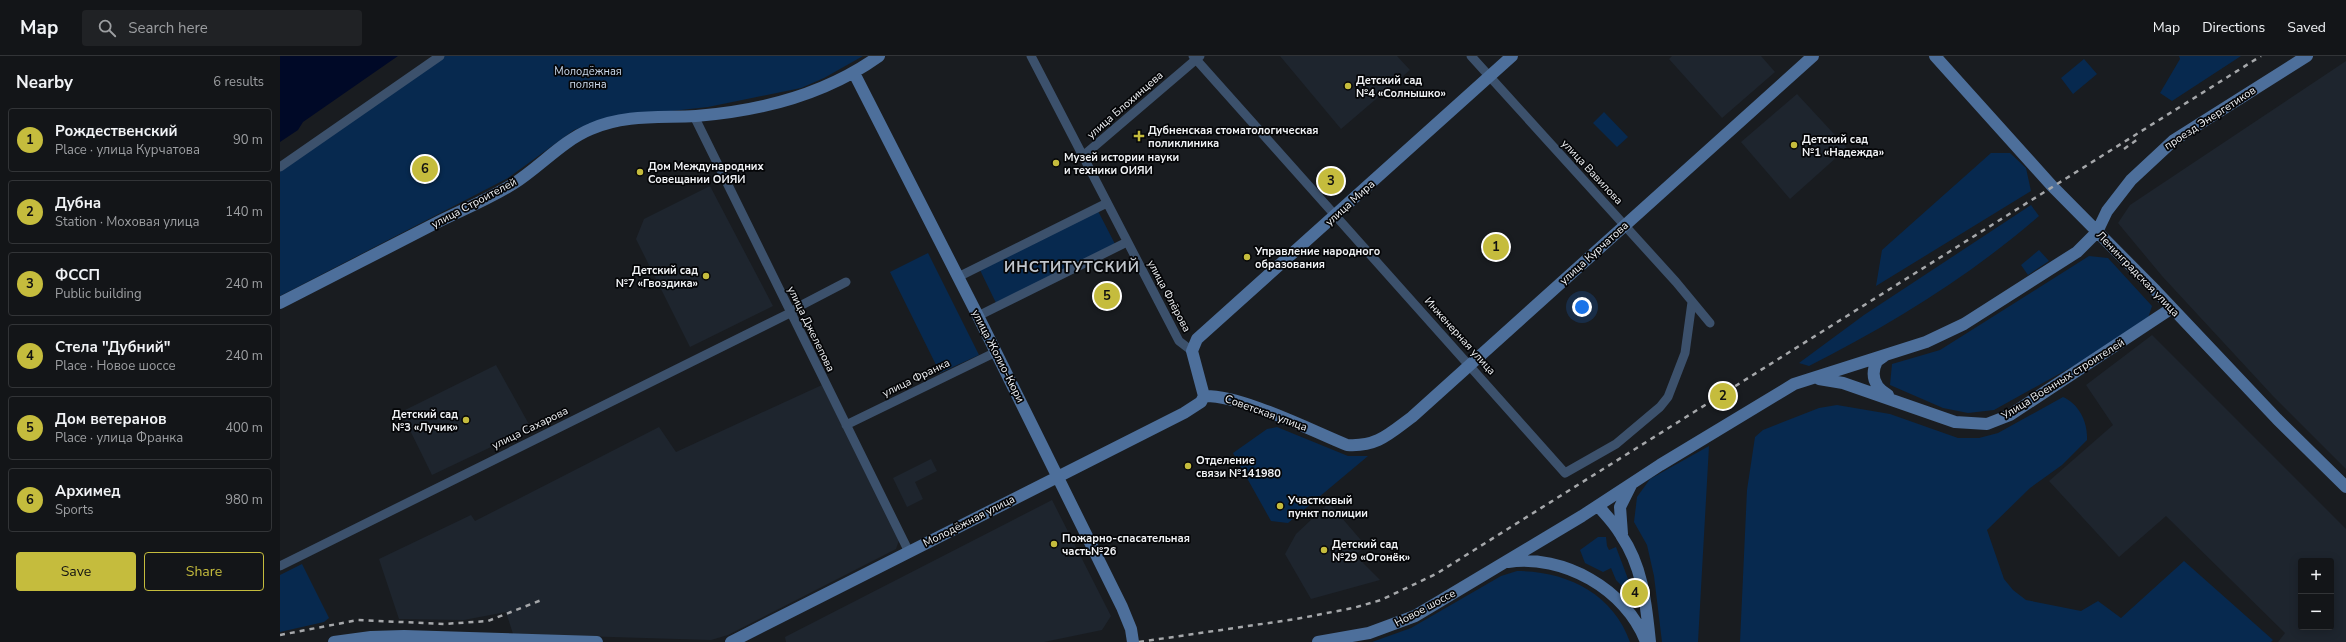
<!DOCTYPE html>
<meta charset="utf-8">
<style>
:root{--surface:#131518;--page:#202225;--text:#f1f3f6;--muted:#9d9fa2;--line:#323437;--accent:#c5bc3d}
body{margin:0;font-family:"Nunito Sans",sans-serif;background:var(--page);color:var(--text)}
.controls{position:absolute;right:12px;bottom:12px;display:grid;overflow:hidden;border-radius:4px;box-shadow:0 2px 10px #0003}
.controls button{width:36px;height:36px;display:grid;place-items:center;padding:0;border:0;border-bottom:1px solid var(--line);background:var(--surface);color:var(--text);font:20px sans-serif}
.you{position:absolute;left:1302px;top:251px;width:14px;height:14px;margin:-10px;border:3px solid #fff;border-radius:50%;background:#1a73e8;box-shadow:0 0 0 6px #1a73e833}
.badge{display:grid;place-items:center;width:26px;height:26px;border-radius:50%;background:var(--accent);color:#111;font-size:13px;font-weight:700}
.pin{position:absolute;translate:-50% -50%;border:2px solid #fff;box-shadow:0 1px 4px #0006}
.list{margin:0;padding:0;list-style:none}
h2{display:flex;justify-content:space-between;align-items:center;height:52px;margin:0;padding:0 16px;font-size:17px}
h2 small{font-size:13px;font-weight:400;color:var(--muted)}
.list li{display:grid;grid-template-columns:26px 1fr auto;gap:12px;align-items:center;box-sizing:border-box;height:64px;margin:0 8px 8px;padding:0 8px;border:1px solid var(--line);border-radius:4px}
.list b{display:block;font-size:15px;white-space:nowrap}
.list p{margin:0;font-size:13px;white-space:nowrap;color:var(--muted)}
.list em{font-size:13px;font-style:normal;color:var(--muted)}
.actions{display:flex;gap:8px;padding:12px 16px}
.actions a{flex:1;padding:9px 0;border:1px solid var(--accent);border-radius:4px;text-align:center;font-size:14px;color:var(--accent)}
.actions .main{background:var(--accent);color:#111}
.icon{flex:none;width:22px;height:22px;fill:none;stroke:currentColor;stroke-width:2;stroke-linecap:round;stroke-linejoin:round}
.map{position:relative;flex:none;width:2066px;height:586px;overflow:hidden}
header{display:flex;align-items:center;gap:24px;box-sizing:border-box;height:56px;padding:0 20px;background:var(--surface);border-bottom:1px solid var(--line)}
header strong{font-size:19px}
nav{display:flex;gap:22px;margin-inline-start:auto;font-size:14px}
.search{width:280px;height:36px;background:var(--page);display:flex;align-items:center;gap:10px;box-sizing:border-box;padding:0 14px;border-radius:4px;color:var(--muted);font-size:15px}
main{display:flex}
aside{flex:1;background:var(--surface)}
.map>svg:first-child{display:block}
.built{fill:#1e252e;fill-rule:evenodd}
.green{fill:#07294f}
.water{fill:#000927}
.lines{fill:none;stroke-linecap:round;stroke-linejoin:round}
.street{stroke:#3c516c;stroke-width:9}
.secondary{stroke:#4d6f9b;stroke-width:12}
.rail{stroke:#a5a7aa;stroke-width:2.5;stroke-dasharray:5 5;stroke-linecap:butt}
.poi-dot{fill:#c5bc3d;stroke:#050608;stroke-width:1.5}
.labels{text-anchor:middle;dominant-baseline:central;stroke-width:3.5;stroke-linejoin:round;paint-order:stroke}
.park-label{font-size:11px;fill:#ccdaec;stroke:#050608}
.poi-label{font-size:11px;font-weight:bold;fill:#f1f3f6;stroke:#050608;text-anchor:start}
.street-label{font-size:11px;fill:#f1f3f6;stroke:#050608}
.district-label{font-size:15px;font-weight:bold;letter-spacing:1px;fill:#c1c6cc;stroke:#050608}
</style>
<header>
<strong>Map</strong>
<div class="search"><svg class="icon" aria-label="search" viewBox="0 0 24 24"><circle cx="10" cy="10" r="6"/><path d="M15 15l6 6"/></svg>Search here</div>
<nav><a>Map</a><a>Directions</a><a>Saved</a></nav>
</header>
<main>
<aside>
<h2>Nearby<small>6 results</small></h2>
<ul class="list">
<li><span class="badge">1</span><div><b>Рождественский</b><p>Place · улица Курчатова</p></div><em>90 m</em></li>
<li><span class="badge">2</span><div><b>Дубна</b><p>Station · Моховая улица</p></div><em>140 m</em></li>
<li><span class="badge">3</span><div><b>ФССП</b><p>Public building</p></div><em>240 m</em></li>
<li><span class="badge">4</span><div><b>Стела &quot;Дубний&quot;</b><p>Place · Новое шоссе</p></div><em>240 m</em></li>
<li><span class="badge">5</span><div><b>Дом ветеранов</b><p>Place · улица Франка</p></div><em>400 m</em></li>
<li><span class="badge">6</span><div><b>Архимед</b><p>Sports</p></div><em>980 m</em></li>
</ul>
<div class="actions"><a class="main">Save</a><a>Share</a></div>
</aside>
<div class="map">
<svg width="2066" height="586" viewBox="0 0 2066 586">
<rect width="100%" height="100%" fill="#191c20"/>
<path class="built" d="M1000,0H1117L1130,14L1061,73Z
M1392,0H1481L1495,16L1442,62L1389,3Z
M2066,5V413L1993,340L1882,220L1838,167L1850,149Z
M1517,38L1567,92L1510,143L1461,86Z
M430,130L493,250L410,291L356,183L364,163Z
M1872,279L2066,473V586H1998L2005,577L1886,460L1839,501L1769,425L1833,369L1806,329ZM2021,505H2051V571H2021Z
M216,309L251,372L152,419L121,356Z
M542,329L619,484L616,493L448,579L431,584L233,578L226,556L184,564L119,563L99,503L191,459L195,465L379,371L396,396Z
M651,403L657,415L635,426L643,443L627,451L613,422Z
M772,444L831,560L822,574L764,586H506L505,581Z
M1049,447L1086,490L1075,499L1100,524L1031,543L1005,498L1016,478Z"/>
<path class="green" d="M164,0H583L544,22L521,32L428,51L327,62L294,74L228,122L0,240V114Z
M1899,0H1961L1892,45L1880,37L1900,3Z
M1804,3L1817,18L1793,38L1781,22Z
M1324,56L1348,81L1337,91L1313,67Z
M1711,97H1730L1746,112L1751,135L1596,230L1602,194Z
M1751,149L1759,160C1690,220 1610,269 1529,310L1519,307L1584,259Z
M818,155L835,188L716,247L700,214Z
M1759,194L1769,205L1748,219L1741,209Z
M648,197L699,299L660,317L610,216Z
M1809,200L1828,202L1872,250L1868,262L1804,304L1714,354L1688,357L1663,352L1610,329L1612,308L1660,294Z
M1783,341C1799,348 1808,366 1807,384L1782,409L1750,432L1707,474L1724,523L1733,534L1746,544L1801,555L1818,545L1841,562L1904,505L1993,584L1991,586H1460L1467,434L1475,381L1483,374L1539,352L1557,349L1610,358L1678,382H1699L1718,377Z
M997,371L1068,400H1088L1008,467L991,465L953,397L987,373Z
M1429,390L1418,586H1382L1374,520L1367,489L1354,466L1357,441L1370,423Z
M1318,481H1326L1327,490L1329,494L1336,491L1351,531L1345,533L1336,524L1331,512L1323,516L1305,507L1300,494Z
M22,508L49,562L44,566L0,576V519Z
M1237,515C1286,515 1333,537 1350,586H1092L1131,572L1221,520Z"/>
<path class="water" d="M0,0H118L23,66L18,74L0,86Z"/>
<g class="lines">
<path class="street" d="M751,0L899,285L912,295
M913,0L1285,417L1336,388L1380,351L1388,341L1405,297L1412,246
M1191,0L1396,226L1430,267
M414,60L629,496
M803,100L920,0
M0,111L160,0
M678,221L827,147
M698,260L847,186
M566,369L716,296
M0,510L510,257L518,251L566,226"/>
<path class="secondary" d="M1655,0L1772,130L1876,235L1997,363L2066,431
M574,17L698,260L842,551L851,573L853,586
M0,247C52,220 104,194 156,167C182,154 209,143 233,128C260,111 282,85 311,73C345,58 381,62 416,60C480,55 546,38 599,0
M1604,300L1597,305C1590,319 1594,331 1608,339
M1539,323L1563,327L1675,366L1707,368L1730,359L1892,252
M924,340C962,339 1030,374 1067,389C1097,391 1109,378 1132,361L1533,0
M924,340L912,295L917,283L1232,0
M1318,450C1326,459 1335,468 1341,479C1363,511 1366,548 1370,586
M1342,478L1340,451L1351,429
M1228,506C1283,498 1346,533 1366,586
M54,586L91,581L124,580L317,586
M451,586L904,357L921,346L924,340
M1038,586L1089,577L1135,560L1302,460L1380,409L1514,328L1646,286L1684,268L1797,196L1817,176L1827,155L1851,124L1894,84L2027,0"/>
<path class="rail" d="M1844,93L1858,83
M0,579L78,564L164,568L208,565L264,543
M859,586L1016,563L1073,552L1101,544L1156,518L1981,0"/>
</g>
<g class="poi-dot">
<circle cx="1068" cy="30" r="4"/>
<path d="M857 74h4v4h4v4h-4v4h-4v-4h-4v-4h4z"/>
<circle cx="1514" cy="89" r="4"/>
<circle cx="776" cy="107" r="4"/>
<circle cx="360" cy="116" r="4"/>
<circle cx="967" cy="201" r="4"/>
<circle cx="426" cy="220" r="4"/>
<circle cx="186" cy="364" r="4"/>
<circle cx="908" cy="410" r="4"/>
<circle cx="1000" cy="450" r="4"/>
<circle cx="774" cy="488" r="4"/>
<circle cx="1044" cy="494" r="4"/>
</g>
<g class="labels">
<g class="park-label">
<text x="308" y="15">Молодёжная<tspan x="308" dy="13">поляна</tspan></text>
</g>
<g class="poi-label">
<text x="1076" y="24">Детский сад<tspan x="1076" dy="13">№4 «Солнышко»</tspan></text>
<text x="868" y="74">Дубненская стоматологическая<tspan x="868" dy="13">поликлиника</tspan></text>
<text x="1522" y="83">Детский сад<tspan x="1522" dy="13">№1 «Надежда»</tspan></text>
<text x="784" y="101">Музей истории науки<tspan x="784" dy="13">и техники ОИЯИ</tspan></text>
<text x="368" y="110">Дом Международних<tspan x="368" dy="13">Совещании ОИЯИ</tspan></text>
<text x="975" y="195">Управление народного<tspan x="975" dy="13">образования</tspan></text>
<text x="418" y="214" text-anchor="end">Детский сад<tspan x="418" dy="13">№7 «Гвоздика»</tspan></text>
<text x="178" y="358" text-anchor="end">Детский сад<tspan x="178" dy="13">№3 «Лучик»</tspan></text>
<text x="916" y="404">Отделение<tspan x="916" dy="13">связи №141980</tspan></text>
<text x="1008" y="444">Участковый<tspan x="1008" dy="13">пункт полиции</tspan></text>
<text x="782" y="482">Пожарно-спасательная<tspan x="782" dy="13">часть№26</tspan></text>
<text x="1052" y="488">Детский сад<tspan x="1052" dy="13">№29 «Огонёк»</tspan></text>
</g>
<g class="street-label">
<text transform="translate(845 49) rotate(-41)">улица Блохинцева</text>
<text transform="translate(1930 62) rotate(-33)">проезд Энергетиков</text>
<text transform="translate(1312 116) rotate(47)">улица Вавилова</text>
<text transform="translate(194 147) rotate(-28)">улица Строителей</text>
<text transform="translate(1070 147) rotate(-42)">улица Мира</text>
<text transform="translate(1314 197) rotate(-42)">улица Курчатова</text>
<text transform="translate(1858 218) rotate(46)">Ленинградская улица</text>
<text transform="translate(889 240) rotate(62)">улица Флёрова</text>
<text transform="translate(531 273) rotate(64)">улица Джелепова</text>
<text transform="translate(1180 280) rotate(48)">Инженерная улица</text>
<text transform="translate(718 300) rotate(63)">улица Жолио-Кюри</text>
<text transform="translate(636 322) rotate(-26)">улица Франка</text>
<text transform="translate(1783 323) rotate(-32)">Улица Военных строителей</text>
<text transform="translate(986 357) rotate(20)">Советская улица</text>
<text transform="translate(250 372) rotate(-26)">улица Сахарова</text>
<text transform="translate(689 465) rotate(-27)">Молодёжная улица</text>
<text transform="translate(1145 552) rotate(-28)">Новое шоссе</text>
</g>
<g class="district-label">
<text x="792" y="211">ИНСТИТУТСКИЙ</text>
</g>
</g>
</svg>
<div class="controls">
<button>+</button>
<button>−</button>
</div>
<div class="you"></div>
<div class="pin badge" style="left:1216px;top:191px">1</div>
<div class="pin badge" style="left:1443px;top:340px">2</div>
<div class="pin badge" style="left:1051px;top:125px">3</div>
<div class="pin badge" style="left:1355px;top:537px">4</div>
<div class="pin badge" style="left:827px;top:240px">5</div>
<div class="pin badge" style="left:145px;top:113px">6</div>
</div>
</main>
